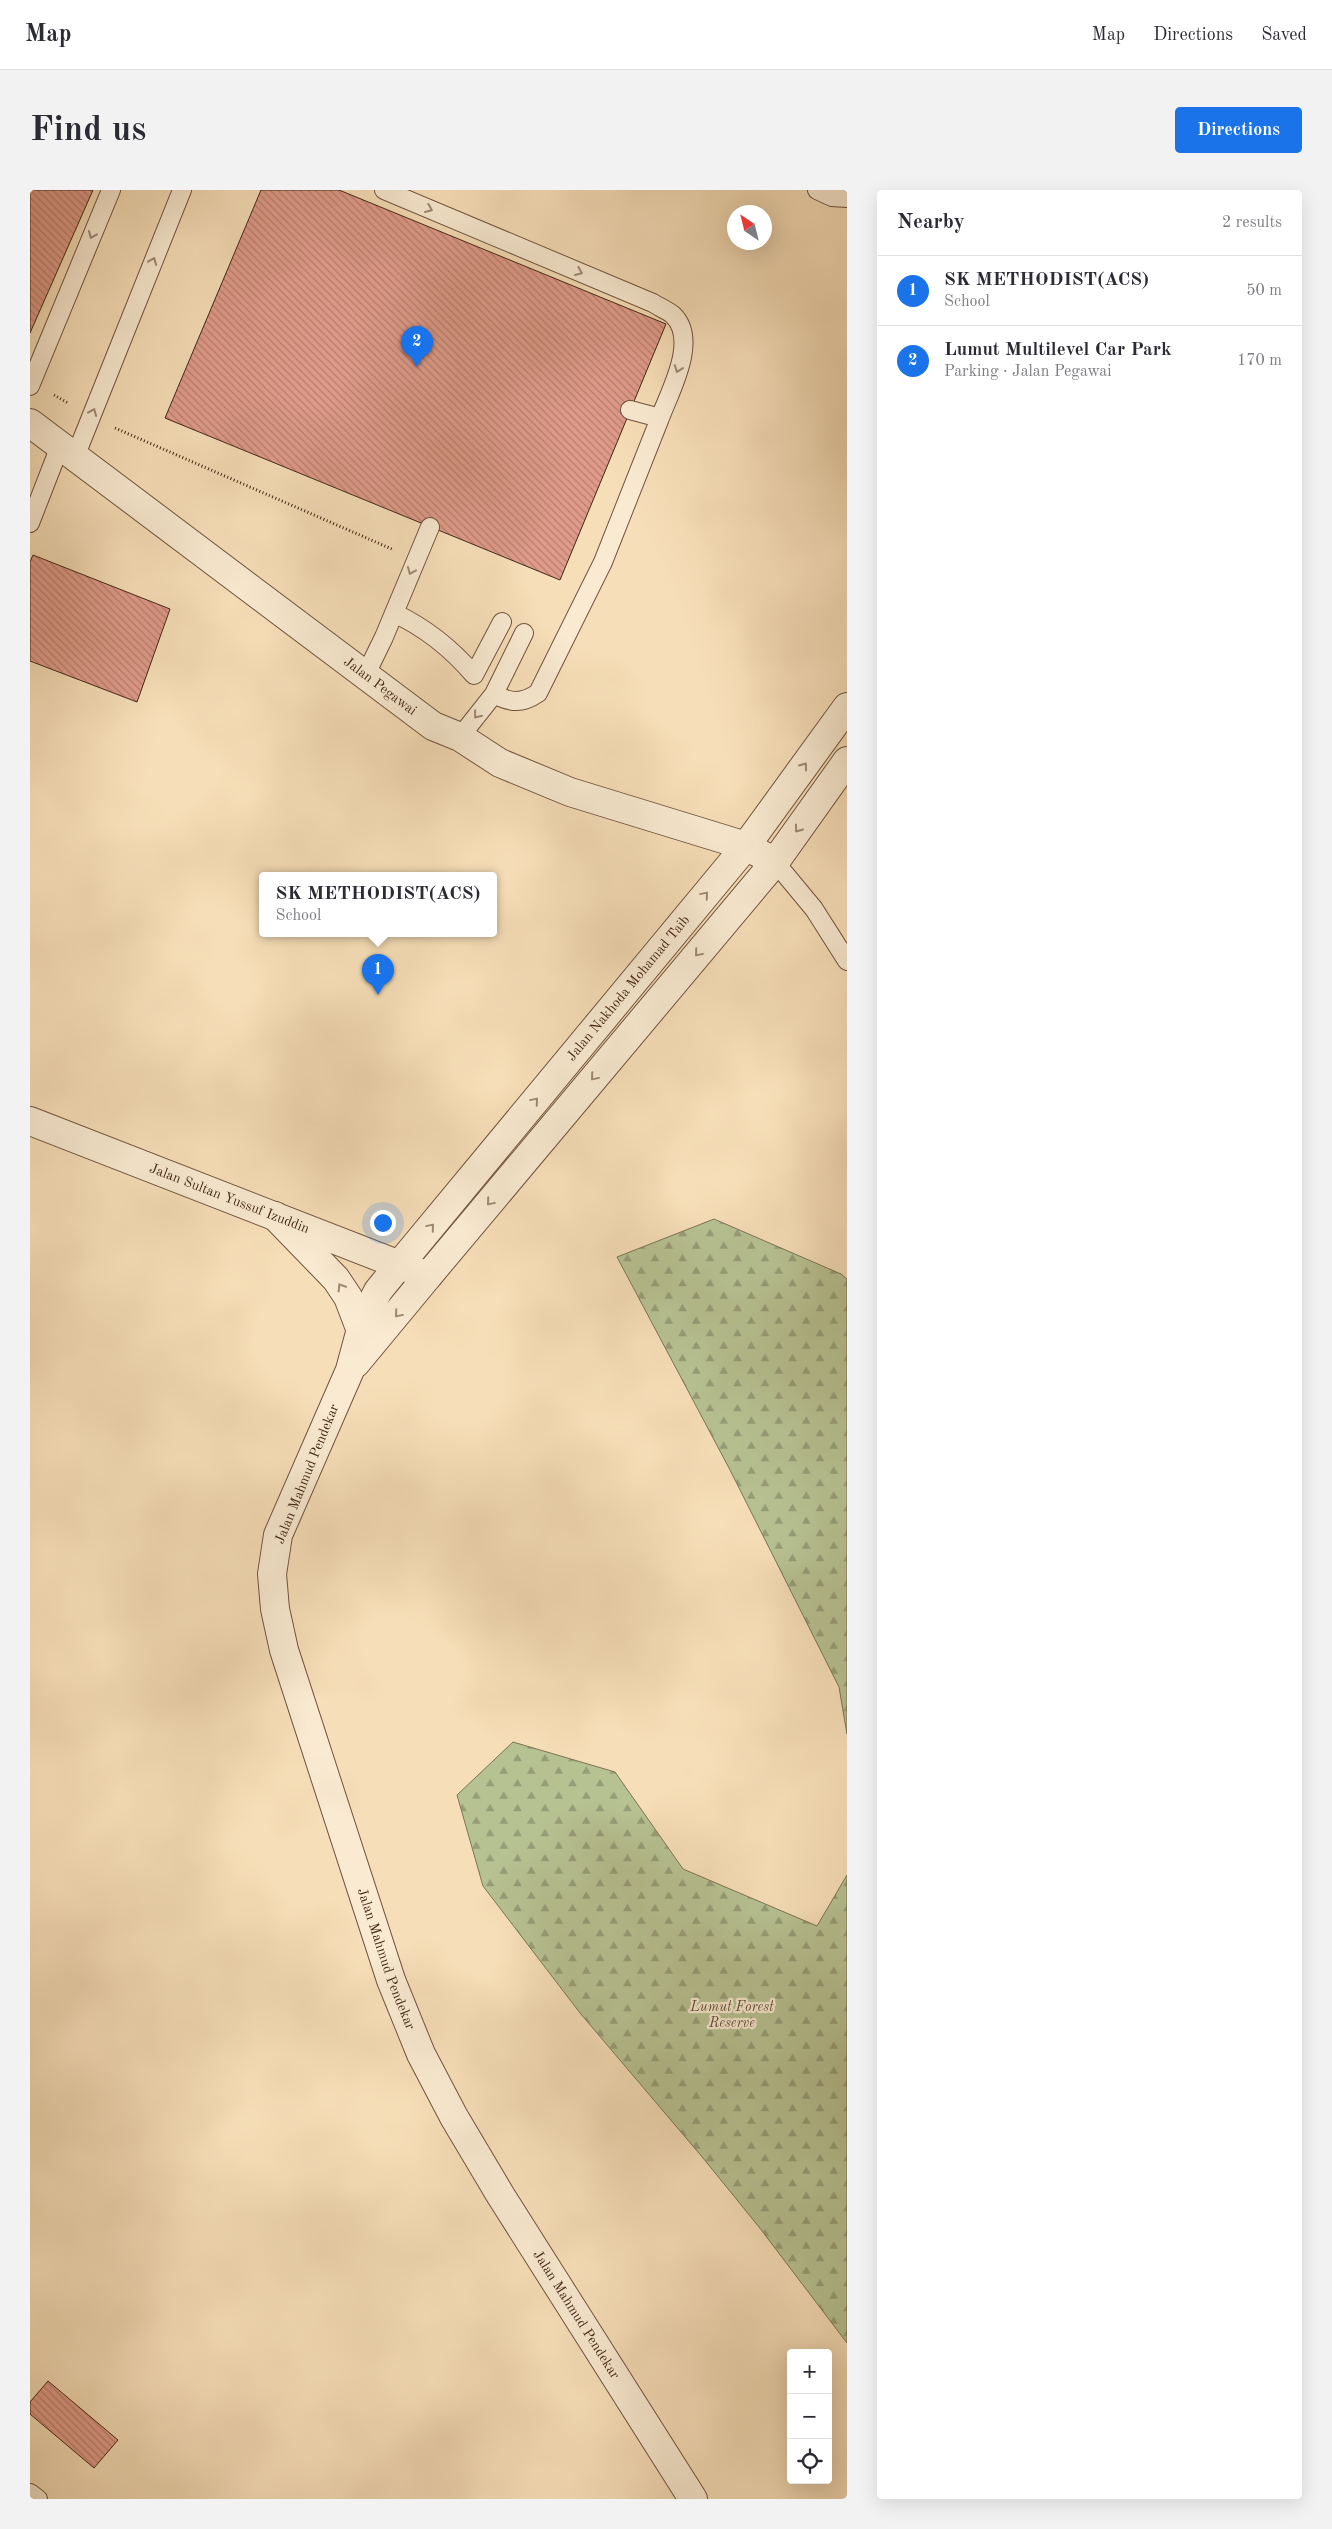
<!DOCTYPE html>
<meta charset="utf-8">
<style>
:root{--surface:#fff;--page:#f2f2f3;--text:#2b2b33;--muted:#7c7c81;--line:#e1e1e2;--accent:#1a73e8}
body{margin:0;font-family:"Old Standard TT",serif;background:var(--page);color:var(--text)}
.controls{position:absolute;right:15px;bottom:15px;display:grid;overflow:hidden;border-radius:5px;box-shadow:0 5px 20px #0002}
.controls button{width:45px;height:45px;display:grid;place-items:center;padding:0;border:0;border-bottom:1px solid var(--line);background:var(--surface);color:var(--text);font:25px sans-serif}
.compass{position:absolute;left:697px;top:15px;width:45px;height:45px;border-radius:50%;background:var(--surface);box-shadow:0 5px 20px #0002;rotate:325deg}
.you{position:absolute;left:352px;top:1032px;width:18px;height:18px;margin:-12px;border:4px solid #fff;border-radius:50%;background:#1a73e8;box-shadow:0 0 0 8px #1a73e833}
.badge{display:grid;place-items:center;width:32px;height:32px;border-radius:50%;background:var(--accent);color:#fff;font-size:16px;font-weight:700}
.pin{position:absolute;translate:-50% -41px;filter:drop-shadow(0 1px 2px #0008)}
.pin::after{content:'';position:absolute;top:26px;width:18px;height:15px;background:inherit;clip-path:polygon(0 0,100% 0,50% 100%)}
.popup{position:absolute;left:229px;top:682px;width:238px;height:65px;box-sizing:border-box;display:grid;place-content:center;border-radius:5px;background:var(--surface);filter:drop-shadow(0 1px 4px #0005);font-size:16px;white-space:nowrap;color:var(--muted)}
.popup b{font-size:19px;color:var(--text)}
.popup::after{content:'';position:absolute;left:50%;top:100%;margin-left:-10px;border:10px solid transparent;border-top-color:var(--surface)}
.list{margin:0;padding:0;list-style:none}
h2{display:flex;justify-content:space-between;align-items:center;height:65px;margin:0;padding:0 20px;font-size:21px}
h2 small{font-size:16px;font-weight:400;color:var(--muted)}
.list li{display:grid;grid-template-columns:32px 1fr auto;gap:15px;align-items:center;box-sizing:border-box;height:70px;padding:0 20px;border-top:1px solid var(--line)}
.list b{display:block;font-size:19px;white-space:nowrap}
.list p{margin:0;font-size:16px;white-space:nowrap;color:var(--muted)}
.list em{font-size:16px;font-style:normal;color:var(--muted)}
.icon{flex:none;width:28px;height:28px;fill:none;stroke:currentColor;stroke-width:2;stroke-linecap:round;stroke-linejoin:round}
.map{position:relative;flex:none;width:817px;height:2309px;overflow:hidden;border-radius:5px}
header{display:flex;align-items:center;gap:30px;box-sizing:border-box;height:70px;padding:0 25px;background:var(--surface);border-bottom:1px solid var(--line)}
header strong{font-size:24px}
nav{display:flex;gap:28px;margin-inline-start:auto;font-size:18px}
.intro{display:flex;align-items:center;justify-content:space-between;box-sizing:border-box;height:120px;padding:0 30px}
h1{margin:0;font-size:35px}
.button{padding:12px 22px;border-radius:5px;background:var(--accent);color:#fff;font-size:18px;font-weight:700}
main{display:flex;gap:30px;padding:0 30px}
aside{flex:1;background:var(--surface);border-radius:5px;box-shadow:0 5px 20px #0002}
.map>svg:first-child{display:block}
.forest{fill:url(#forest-firs);stroke:#7d7455}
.building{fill:url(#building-back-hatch);stroke:#432617}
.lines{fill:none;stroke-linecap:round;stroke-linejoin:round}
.service-casing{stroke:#70543f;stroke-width:20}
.minor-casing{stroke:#70543f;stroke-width:30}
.tertiary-casing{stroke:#70543f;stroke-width:30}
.path{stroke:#432617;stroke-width:3;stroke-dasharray:1 2.5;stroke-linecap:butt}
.service{stroke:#f9ead1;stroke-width:18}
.minor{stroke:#f9ead1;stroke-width:28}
.tertiary{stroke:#f9ead1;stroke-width:28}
.oneway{stroke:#9e8874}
.labels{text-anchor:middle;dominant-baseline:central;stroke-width:4.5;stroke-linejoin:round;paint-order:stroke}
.street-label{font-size:14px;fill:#432617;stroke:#f9ead1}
.park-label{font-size:14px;font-style:italic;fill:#604d36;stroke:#f9ead1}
</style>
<header>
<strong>Map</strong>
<nav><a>Map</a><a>Directions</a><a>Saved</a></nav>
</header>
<div class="intro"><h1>Find us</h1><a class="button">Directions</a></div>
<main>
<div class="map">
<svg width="817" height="2309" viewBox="0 0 817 2309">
<defs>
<pattern id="forest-firs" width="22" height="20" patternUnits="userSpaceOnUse" patternTransform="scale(1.25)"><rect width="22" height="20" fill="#b7c293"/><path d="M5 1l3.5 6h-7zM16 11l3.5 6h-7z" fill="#969d77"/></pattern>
<pattern id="building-back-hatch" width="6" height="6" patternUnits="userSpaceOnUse" patternTransform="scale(1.25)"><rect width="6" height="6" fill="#e09b8a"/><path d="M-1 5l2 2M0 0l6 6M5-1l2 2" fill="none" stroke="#b77e70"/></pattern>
</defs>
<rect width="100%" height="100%" fill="#f6deb8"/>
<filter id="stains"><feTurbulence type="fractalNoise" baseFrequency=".004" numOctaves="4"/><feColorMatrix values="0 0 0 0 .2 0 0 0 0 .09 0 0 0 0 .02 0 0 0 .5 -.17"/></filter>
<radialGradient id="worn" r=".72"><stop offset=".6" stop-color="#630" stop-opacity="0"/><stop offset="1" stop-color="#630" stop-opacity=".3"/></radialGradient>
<path class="forest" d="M684,1029L811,1084L817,1089V1544L809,1497L699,1278L587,1067Z
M483,1552L585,1582L653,1679L787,1736L817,1685V2153L729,2037L673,1968L550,1823L453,1696L427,1605Z"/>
<path class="building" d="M0,0H63L0,143Z
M231,0H309L636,134L530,390L135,228Z
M3,365L140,419L107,512L0,471V372Z
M18,2191L88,2250L64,2278L0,2224V2212Z"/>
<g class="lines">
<defs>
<path id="service" d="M354,0L623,113C629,117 637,120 643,125C669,150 640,201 630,228L600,220
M787,0L802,7L817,8
M0,196L81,0
M45,267L152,0
M0,333L30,256
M364,423C396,438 421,458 444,485L472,432
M335,486L354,447L400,337
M464,504C480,513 492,514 508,503L573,372L630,228
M430,547L464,504L494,443
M745,672L784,719L817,771
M0,2303L8,2309"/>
<g id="minor">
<path d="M245,1026L306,1089L318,1107L331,1141"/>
<path id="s1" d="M370,1074L348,1101L334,1128L320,1180L248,1345L242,1384L245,1419L254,1460L361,1790L391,1864L424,1927L471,2006L663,2309"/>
<path d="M326,1173L398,1086"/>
</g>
<g id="tertiary">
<path id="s2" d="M0,233L403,536L430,547L470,573L540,602L716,656L745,672"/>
<path id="s3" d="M0,931L398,1086L745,672L817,571"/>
<path id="s4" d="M370,1074L716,656L817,517"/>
</g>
</defs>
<use href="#service" class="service-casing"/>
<use href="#minor" class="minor-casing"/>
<use href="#tertiary" class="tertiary-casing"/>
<path class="path" d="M24,205L38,213
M85,238L364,360"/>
<use href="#service" class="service"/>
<use href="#minor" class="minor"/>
<use href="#tertiary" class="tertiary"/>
</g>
<defs><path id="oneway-chevron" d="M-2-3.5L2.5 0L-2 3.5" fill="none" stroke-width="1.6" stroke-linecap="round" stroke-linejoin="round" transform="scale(1.25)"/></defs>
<g class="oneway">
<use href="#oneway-chevron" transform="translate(399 19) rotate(23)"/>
<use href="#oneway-chevron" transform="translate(62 45) rotate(113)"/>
<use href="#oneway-chevron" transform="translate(123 71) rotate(-68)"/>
<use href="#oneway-chevron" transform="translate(549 82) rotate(23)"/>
<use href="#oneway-chevron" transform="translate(648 179) rotate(110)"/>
<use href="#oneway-chevron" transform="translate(63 222) rotate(-68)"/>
<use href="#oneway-chevron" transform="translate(381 381) rotate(113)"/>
<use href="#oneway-chevron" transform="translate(447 525) rotate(128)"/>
<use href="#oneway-chevron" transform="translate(774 576) rotate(-54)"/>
<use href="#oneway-chevron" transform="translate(768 639) rotate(126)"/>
<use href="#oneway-chevron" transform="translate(675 705) rotate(-50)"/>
<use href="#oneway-chevron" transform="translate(668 763) rotate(130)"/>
<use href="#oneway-chevron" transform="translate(564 887) rotate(130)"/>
<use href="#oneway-chevron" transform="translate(505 911) rotate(-50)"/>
<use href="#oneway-chevron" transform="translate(460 1012) rotate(130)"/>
<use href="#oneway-chevron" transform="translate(401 1037) rotate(-50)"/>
<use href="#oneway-chevron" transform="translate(311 1097) rotate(-122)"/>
<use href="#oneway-chevron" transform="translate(368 1124) rotate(130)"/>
</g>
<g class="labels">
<g class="street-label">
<text stroke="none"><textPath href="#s2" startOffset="438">Jalan Pegawai</textPath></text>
<text stroke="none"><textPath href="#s4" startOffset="358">Jalan Nakhoda Mohamad Taib</textPath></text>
<text stroke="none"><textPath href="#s3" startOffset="214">Jalan Sultan Yussuf Izuddin</textPath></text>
<text transform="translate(277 1284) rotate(-68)">Jalan Mahmud Pendekar</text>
<text stroke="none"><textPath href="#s1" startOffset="741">Jalan Mahmud Pendekar</textPath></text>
<text stroke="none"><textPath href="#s1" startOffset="1146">Jalan Mahmud Pendekar</textPath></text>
</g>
<g class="park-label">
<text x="702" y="1817">Lumut Forest<tspan x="702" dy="16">Reserve</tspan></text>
</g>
</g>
<rect width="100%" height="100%" filter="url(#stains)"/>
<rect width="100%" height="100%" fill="url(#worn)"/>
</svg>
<div class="controls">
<button>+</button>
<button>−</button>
<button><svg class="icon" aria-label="locate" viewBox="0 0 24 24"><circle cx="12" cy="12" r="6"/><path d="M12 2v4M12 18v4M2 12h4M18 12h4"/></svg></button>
</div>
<svg class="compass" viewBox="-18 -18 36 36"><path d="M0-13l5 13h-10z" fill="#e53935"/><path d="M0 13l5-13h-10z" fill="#7c7c81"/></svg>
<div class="you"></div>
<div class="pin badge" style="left:348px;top:805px">1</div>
<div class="popup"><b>SK METHODIST(ACS)</b>School</div>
<div class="pin badge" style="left:387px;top:177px">2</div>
</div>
<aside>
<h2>Nearby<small>2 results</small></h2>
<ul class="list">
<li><span class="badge">1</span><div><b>SK METHODIST(ACS)</b><p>School</p></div><em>50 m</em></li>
<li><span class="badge">2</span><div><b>Lumut Multilevel Car Park</b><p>Parking · Jalan Pegawai</p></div><em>170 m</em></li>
</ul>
</aside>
</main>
